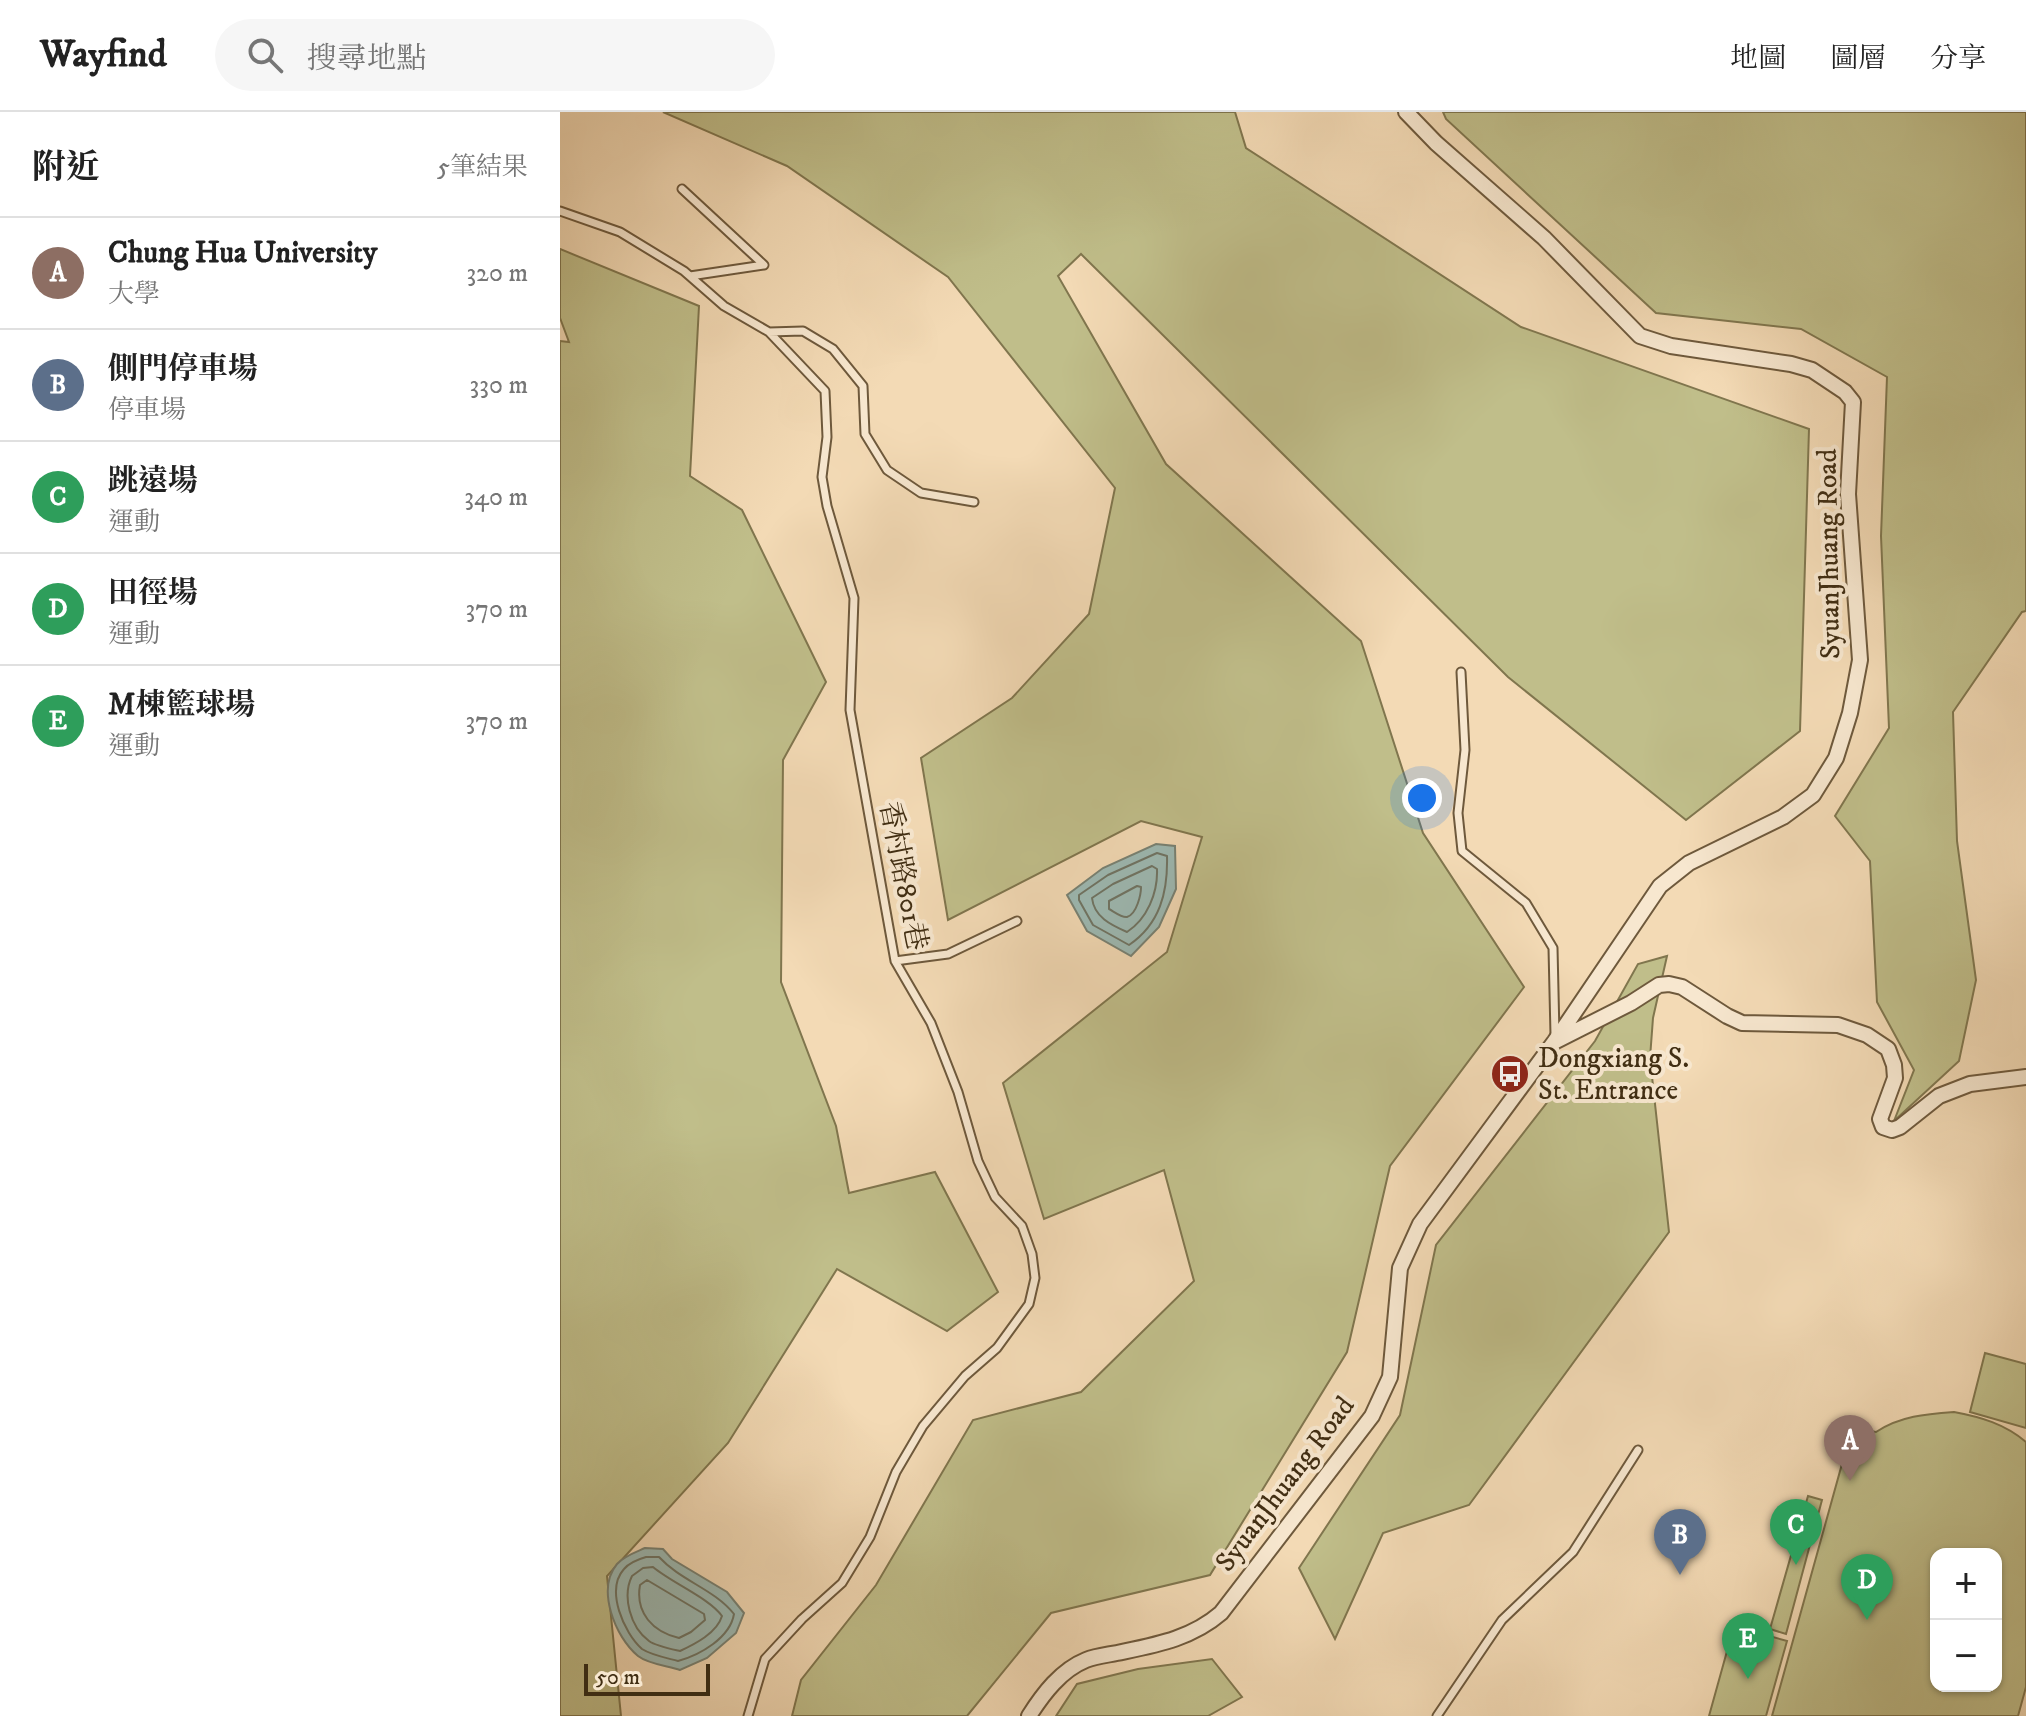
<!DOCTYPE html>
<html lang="zh-TW">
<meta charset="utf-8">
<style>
:root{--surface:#fff;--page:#f6f6f6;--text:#222;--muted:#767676;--line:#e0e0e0;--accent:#8f2418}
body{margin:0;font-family:"IM FELL DW Pica","Noto Serif TC",serif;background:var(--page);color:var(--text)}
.controls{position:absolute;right:24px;bottom:24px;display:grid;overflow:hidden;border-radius:16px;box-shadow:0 2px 6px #0004}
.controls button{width:72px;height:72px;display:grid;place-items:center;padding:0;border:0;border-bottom:2px solid var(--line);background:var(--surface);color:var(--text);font:40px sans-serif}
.scale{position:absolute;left:24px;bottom:20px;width:126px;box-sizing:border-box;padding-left:8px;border:4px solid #412e13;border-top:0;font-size:22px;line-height:28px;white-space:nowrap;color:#412e13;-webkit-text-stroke:6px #f7e7cf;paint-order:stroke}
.you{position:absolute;left:862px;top:686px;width:28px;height:28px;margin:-20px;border:6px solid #fff;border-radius:50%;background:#1a73e8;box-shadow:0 0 0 12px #1a73e833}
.badge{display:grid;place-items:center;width:52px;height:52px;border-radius:50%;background:var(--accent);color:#fff;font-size:26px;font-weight:700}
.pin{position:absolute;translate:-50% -66px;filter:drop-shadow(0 2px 4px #0008)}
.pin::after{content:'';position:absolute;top:42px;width:28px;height:24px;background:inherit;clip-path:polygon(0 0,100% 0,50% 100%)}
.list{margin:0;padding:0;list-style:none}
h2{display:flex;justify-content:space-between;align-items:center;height:104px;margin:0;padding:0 32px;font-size:34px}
h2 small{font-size:26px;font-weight:400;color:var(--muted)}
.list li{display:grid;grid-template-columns:52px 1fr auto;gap:24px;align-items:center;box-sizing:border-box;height:112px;padding:0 32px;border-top:2px solid var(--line)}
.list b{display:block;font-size:30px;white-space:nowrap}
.list p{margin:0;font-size:26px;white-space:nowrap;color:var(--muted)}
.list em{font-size:26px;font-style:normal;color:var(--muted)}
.icon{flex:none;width:44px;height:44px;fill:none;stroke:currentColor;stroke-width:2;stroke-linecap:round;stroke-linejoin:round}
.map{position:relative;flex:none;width:1466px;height:1604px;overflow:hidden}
header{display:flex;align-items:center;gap:48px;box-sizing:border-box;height:112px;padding:0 40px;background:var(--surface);border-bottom:2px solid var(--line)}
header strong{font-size:38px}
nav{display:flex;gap:44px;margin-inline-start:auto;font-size:28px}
.search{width:560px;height:72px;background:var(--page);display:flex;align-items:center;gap:20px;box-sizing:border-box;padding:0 28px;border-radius:44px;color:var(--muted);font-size:30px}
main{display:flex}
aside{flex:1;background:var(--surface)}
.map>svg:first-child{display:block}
.green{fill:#c0be8a;stroke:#80764e;stroke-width:2;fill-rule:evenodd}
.water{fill:#9dbab4;stroke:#788274;stroke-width:2}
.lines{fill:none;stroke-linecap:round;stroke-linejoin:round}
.shore{stroke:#6f7464;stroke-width:2}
.lane-casing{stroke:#6e593c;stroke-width:11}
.street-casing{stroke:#6e593c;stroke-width:18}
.lane{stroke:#f7e7cf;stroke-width:7}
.street{stroke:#f7e7cf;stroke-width:14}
.labels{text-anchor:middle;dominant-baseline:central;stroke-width:8;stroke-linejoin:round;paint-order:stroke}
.street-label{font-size:28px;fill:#412e13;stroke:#f7e7cf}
.poi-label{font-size:28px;fill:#412e13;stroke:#f7e7cf;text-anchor:start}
</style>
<header>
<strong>Wayfind</strong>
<div class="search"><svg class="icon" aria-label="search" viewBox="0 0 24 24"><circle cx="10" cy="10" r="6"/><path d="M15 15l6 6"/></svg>搜尋地點</div>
<nav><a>地圖</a><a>圖層</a><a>分享</a></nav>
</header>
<main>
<aside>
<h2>附近<small>5筆結果</small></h2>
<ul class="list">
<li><span class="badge" style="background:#8d6e63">A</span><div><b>Chung Hua University</b><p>大學</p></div><em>320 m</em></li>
<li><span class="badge" style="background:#5c6f8a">B</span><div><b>側門停車場</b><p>停車場</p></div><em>330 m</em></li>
<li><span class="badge" style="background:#2e9e5b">C</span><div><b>跳遠場</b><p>運動</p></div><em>340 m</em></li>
<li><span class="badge" style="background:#2e9e5b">D</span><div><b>田徑場</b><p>運動</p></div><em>370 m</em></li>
<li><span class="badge" style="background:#2e9e5b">E</span><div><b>M棟籃球場</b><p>運動</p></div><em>370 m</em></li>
</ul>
</aside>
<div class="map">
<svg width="1466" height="1604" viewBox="0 0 1466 1604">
<rect width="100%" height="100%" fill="#f3dab5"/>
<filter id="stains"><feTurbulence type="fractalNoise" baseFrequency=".0025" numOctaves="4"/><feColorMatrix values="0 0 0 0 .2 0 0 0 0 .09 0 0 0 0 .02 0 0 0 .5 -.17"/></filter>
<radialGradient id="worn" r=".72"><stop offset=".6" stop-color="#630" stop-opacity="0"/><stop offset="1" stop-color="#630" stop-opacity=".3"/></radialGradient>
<path class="green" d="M103,0H675L686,36L961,215L1249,317L1240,619L1126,708L948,565L521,142L498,164L606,352L801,529L863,721L964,875L830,1054L787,1240L650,1463L491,1501L407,1604H232L241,1568L316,1473L413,1308L521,1280L634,1169L604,1058L484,1107L443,971L607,840L642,725L581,709L388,808L361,646L452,586L529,502L555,376L388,165L227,54Z
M883,0H1466V499L1462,500L1393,600L1397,729L1416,868L1399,949L1334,1009L1354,958L1317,890L1310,749L1275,704L1329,616L1321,424L1327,265L1241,217L1096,201L886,7Z
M0,137L139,194L130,364L182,398L266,570L223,648L221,870L276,1014L289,1081L375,1060L438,1180L387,1219L277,1157L168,1331L47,1464L61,1604H0V229L9,230L0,206Z
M1107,844L1093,906L1090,946L1109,1120L909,1393L823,1421L775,1527L739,1456L840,1303L876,1133L1035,929L1078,852Z
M1425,1241L1466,1252V1316L1410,1300Z
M1394,1300C1421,1305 1445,1312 1466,1330V1575L1458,1604H1212L1292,1316L1316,1320C1340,1304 1366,1302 1394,1300ZM1376,1442H1436V1574H1376Z
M1248,1384L1262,1388L1226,1522L1210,1517Z
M1174,1514L1227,1529L1206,1604H1149Z
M652,1547L682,1585L648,1604H496L517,1572L578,1557Z"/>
<path class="water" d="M596,732L615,734L616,777L599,815L571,844L527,819L507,783L543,756Z
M85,1436L103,1437L112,1447L167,1480L184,1501L176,1521L147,1546L120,1558C108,1554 88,1552 78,1544C55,1525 36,1477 57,1452C64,1444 76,1440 85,1436Z"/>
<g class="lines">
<path class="shore" d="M597,741L607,744C608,780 600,812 569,833L533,813L519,788V783L548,763Z
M592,754L597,757C598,781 587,807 567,820C551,813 534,805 532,786L553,772Z
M577,774L581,775C581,782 577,802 567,805C562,806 553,799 549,797V789Z
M86,1445H99C121,1469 154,1477 174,1502C170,1526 140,1543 118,1549C107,1546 91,1543 82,1537C64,1521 45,1478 64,1457C69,1451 79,1447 86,1445Z
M93,1455C112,1471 149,1486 162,1504C157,1521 135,1532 120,1539C111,1537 96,1534 89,1529C70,1515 62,1484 72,1464L83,1456Z
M87,1468L144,1502L145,1508L131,1520L119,1526C93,1520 75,1501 80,1473Z"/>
<defs>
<path id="lane" d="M122,77L204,153L130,164
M0,99L60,120L124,159L164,194L209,220L265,279L267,325L262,365L267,394L294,486L290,598L335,849L371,911L398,980L418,1049L435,1085L462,1114L472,1142L475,1166L469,1192L437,1236L405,1264L363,1314L336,1360L310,1425L282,1471L242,1507L205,1547L188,1604
M209,220L243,219L273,237L303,274L305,322L327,358L361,381L414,390
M901,560L905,638L898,701L902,739L966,791L993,836L995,923
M335,849L388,842L457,809
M877,1604L942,1508L1013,1440L1078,1338"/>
<path id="street" d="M996,929L1071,891L1099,873L1109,872L1122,875L1167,904L1182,911L1278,913L1307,923L1328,937L1334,953L1335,966L1320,1007L1323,1015L1332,1018L1340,1015L1379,984L1410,972L1466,965
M469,1604C483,1582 501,1558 526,1548C536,1544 547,1543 557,1541C595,1533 631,1527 661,1501L812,1304L830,1265L840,1156L860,1112L995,929L1100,774L1129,751L1223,705L1253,683L1276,646L1290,601L1300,548L1288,382L1293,290L1285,280L1252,258L1231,252L1111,234L1080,224L984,126L876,31L846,0"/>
</defs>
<use href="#lane" class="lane-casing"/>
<use href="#street" class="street-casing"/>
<use href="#lane" class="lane"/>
<use href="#street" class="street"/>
</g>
<defs>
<symbol id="bus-disc" viewBox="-11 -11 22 22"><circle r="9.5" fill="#8f2418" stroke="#f7e7cf"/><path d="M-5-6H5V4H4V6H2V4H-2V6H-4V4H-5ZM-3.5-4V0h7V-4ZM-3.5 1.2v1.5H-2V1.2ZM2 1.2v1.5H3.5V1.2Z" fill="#fff"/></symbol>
</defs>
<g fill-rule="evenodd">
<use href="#bus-disc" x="928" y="940" width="44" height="44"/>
</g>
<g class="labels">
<g class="street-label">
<text transform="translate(1269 442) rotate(-91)">SyuanJhuang Road</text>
<text transform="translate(343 764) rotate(79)">香村路801巷</text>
<text transform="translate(725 1372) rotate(-53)">SyuanJhuang Road</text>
</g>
<g class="poi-label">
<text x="978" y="946">Dongxiang S.<tspan x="978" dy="32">St. Entrance</tspan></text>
</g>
</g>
<rect width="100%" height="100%" filter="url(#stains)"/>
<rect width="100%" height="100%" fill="url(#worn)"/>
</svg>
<div class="controls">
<button>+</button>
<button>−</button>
</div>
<div class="scale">50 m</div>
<div class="you"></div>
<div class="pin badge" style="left:1290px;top:1369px;background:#8d6e63">A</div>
<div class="pin badge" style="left:1120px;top:1463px;background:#5c6f8a">B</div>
<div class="pin badge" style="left:1236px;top:1453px;background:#2e9e5b">C</div>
<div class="pin badge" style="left:1307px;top:1508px;background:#2e9e5b">D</div>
<div class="pin badge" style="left:1188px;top:1567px;background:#2e9e5b">E</div>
</div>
</main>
